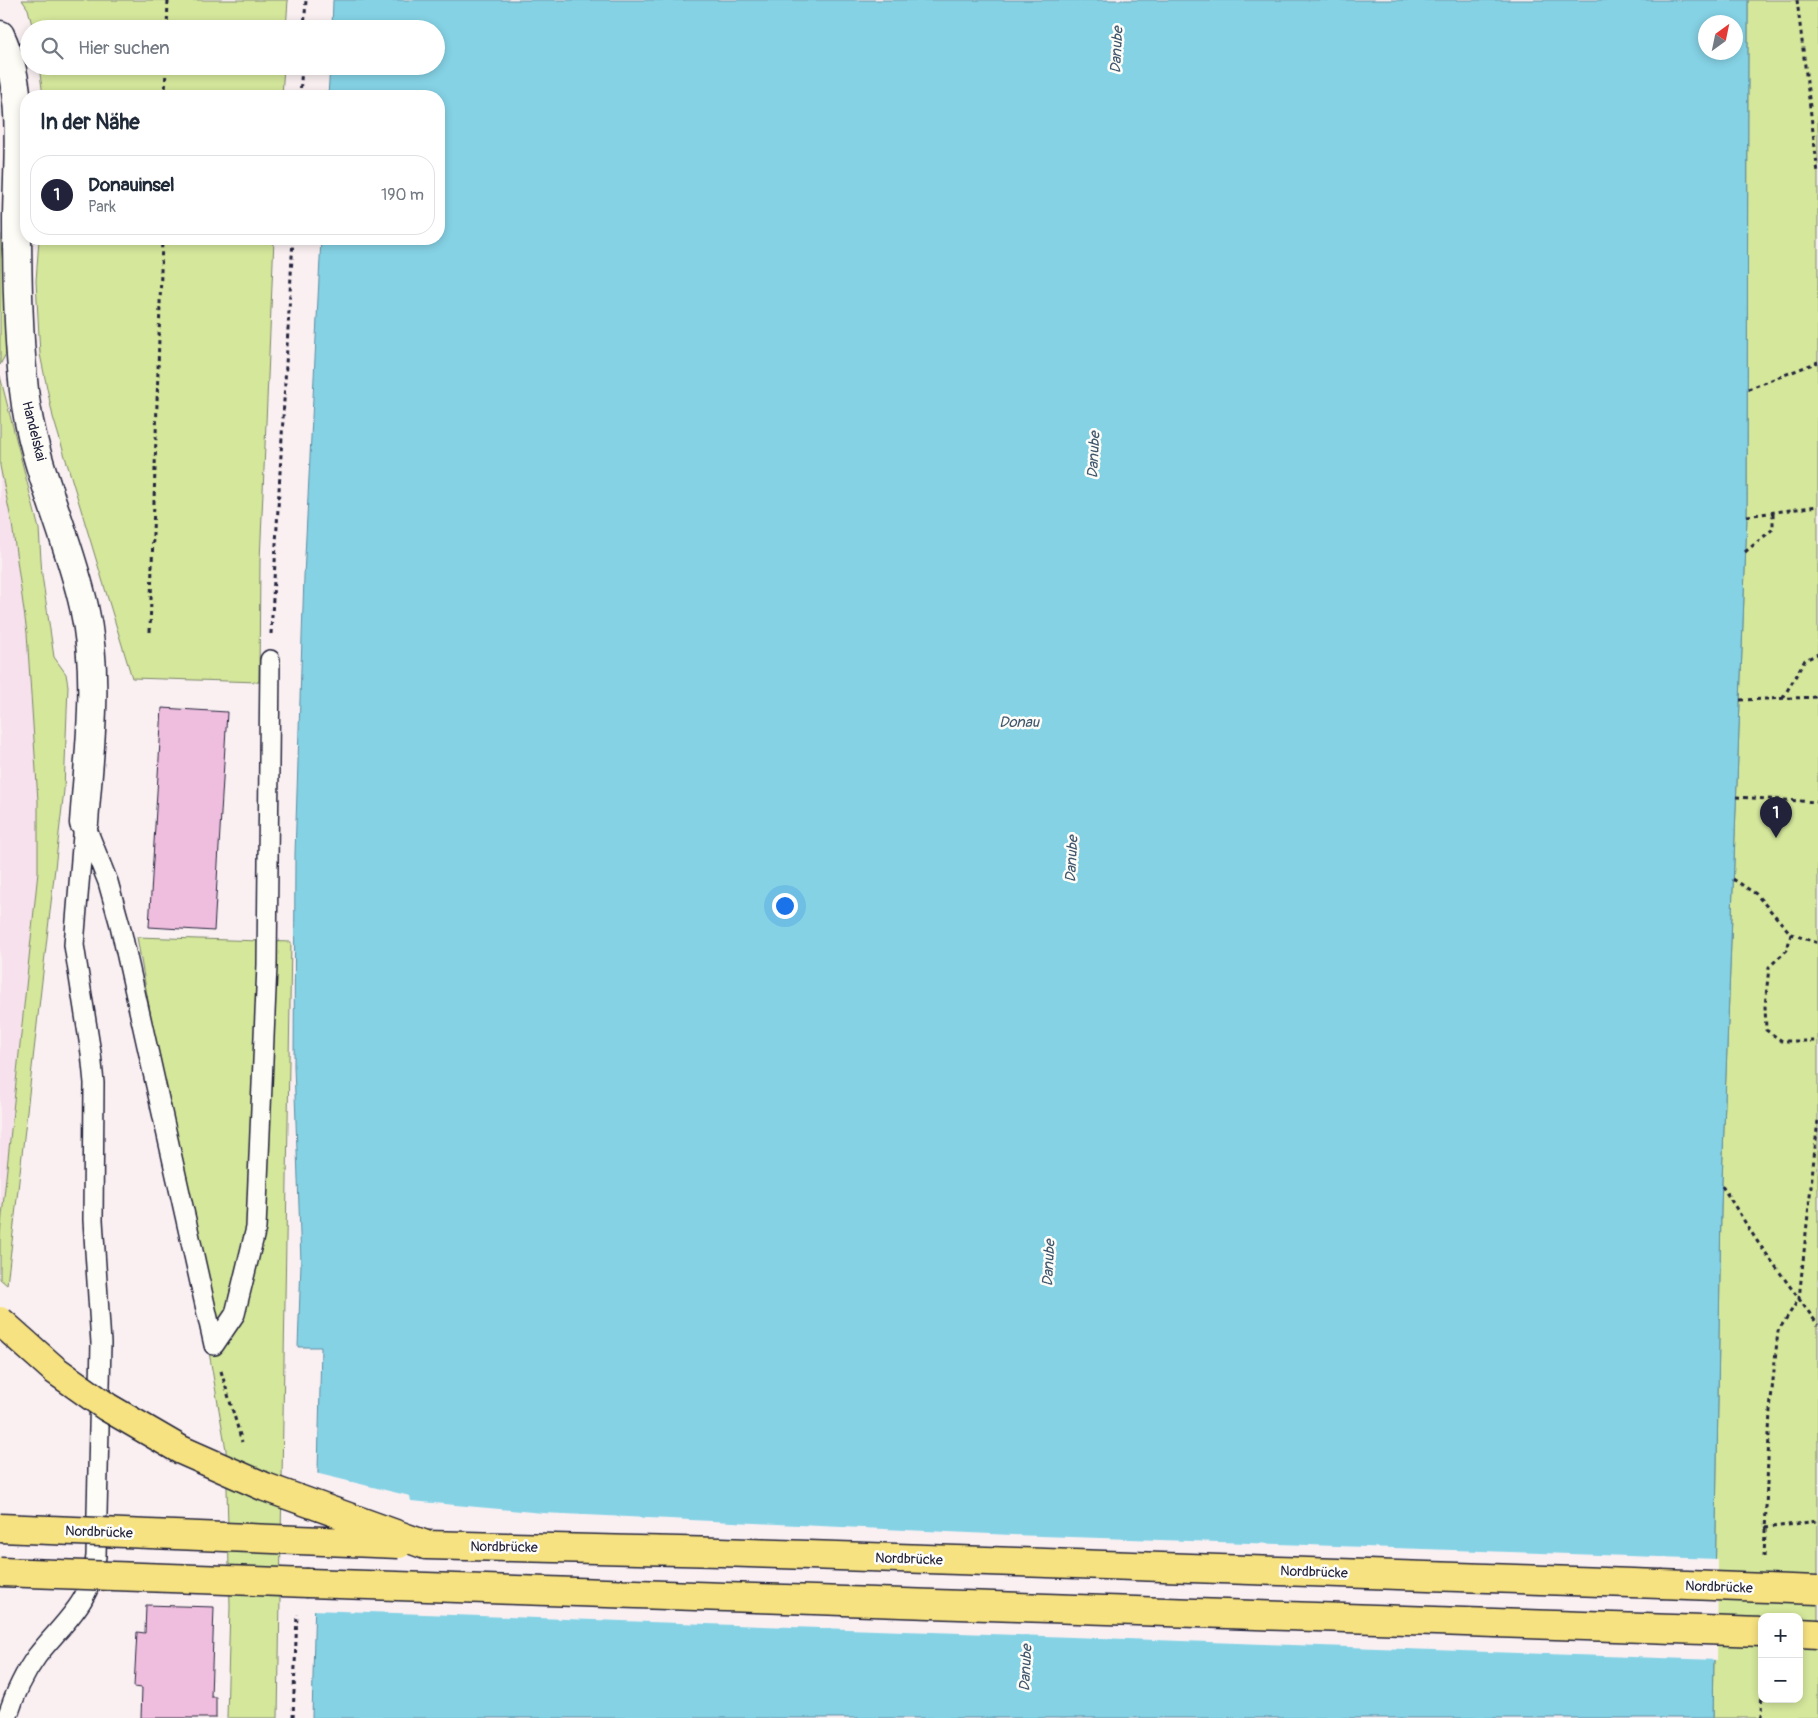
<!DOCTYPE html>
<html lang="de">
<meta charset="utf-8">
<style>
:root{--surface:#fff;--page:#f2f2f3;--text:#1f2937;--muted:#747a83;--line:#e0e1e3;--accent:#22223b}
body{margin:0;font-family:Pangolin,sans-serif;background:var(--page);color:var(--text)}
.controls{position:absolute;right:15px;bottom:15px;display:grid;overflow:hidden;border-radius:10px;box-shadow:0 2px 8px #0003}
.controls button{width:45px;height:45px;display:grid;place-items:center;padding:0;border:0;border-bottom:1px solid var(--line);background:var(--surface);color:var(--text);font:25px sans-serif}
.compass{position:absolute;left:1698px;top:15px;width:45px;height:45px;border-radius:50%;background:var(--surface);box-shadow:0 2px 8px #0003;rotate:33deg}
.you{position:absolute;left:784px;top:905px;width:18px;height:18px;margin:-12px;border:4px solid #fff;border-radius:50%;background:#1a73e8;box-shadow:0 0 0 8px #1a73e833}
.badge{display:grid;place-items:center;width:32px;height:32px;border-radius:50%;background:var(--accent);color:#fff;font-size:16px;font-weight:700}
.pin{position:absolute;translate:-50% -41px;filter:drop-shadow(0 1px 2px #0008)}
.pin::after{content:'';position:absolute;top:26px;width:18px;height:15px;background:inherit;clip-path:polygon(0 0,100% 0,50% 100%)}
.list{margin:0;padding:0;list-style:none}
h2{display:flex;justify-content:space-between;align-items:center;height:65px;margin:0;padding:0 20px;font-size:21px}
h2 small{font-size:16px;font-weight:400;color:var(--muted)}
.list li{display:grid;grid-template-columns:32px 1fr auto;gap:15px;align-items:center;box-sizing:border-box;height:80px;margin:0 10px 10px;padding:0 10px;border:1px solid var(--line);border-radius:20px}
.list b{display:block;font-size:19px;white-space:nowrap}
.list p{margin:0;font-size:16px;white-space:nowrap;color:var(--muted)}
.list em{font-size:16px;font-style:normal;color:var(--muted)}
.icon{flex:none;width:28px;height:28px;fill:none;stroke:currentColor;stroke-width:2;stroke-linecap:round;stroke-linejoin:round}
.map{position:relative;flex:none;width:1818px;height:1718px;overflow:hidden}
.search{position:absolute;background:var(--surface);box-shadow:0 2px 8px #0003;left:20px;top:20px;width:425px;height:55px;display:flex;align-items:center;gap:12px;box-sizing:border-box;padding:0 18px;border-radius:28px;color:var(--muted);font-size:19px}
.panel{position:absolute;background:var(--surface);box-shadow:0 2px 8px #0003;left:20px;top:90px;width:425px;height:155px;border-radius:20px}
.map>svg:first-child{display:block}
.built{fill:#f7e1ec}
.green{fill:#d4e79b;stroke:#7b846b;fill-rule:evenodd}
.water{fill:#85d2e5;stroke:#5d8ca1;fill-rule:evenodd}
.pier{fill:#faf0f2}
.building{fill:#efbede;stroke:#22223b}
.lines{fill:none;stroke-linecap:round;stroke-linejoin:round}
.lane-casing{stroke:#22223b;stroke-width:22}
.street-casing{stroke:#22223b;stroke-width:31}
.highway-casing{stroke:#22223b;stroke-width:31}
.path{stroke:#22223b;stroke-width:3;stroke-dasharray:4 4;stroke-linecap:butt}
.lane{stroke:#fdfcf7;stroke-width:19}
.street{stroke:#fdfcf7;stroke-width:28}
.highway{stroke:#f7e281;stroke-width:28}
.highway-bridge-casing{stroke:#22223b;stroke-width:31;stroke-linecap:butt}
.highway-bridge{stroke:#f7e281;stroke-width:28}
.labels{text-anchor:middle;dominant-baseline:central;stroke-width:5;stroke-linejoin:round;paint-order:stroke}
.street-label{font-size:14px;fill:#22223b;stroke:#fdfcf7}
.water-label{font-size:15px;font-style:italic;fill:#40576e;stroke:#fdfcf7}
</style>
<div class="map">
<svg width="1818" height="1718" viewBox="0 0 1818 1718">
<rect width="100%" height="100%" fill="#faf0f2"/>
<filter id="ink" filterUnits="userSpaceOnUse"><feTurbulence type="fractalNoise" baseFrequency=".02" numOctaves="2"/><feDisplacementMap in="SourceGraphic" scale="10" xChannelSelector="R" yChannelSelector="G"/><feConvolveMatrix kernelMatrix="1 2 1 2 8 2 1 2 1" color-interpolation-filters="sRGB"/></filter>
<g filter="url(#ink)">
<path class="built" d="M0,466L12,524L27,633L38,801V872L0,1235Z"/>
<path class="green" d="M22,0H288L286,29H33L28,9Z
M1748,0H1818V1718H1713L1721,1207L1747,516ZM1762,1617H1799V1699H1762Z
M39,66H284L282,96H43Z
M0,234L11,344L0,365Z
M39,239H274L260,561L259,682L132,678L53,417L40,354L36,281Z
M0,376L39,529L42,575L54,657L66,674L68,686L64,790L7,1285L0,1279V1235L38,872V801L27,633L12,524L0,466Z
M137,937L291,942L278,1718H227L230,1606L226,1450Z"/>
<path class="water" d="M333,0H1748L1747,516L1721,1207L1713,1718H312L321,1347H298L301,1263L294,1066L295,854L304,576L321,239H439V96H328L330,66H436V29H332ZM1706,22H1736V52H1706Z"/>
<path class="pier" d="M315,1473L410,1496L411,1501L543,1513L1012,1535L1718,1559L1717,1660L312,1610Z"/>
<path class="building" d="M162,708L227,712L214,931L149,927Z
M146,1605L214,1607L211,1697H216V1718H141L142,1688L134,1687L137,1632L145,1633Z"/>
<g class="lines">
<defs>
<path id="lane" d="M86,827L108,882L120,925L214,1345
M214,1345L235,1314L256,1228L267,965L270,660
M7,1718C14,1696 23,1675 37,1656C64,1621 92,1603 96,1556L101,1343L93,1220L94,1083L91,1053L74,945L84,823"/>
<path id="street" d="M0,35C27,92 17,161 17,222C17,277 18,335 24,390C32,465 68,534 84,607C100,677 89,752 84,823"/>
<path id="highway" d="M426,1545L721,1552L1661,1584
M308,1583L1762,1632
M1799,1633L1818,1634"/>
</defs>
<use href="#lane" class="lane-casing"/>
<use href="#street" class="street-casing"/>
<use href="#highway" class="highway-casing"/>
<path class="path" d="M1797,0L1818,173
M167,29L168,0
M304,29L306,0
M165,96L166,66
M300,96L302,66
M1748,389L1818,362
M1747,516L1818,506
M1745,552L1773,529V511
M150,632L162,239
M271,634L293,239
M1783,698L1805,660L1818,654
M1740,700L1818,697
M1736,797L1818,802
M1733,879L1756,894L1791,934L1818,943
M1791,934L1787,950L1769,967L1765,1006L1766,1030L1782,1041H1818
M1722,1186L1757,1241L1818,1325
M221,1371L242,1442
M1764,1528L1818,1521
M1764,1557L1770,1410L1778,1331L1799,1299L1818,1120
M293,1718L297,1614
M1761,1718L1762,1676"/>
<use href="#lane" class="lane"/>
<use href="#street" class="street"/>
<use href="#highway" class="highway"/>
<defs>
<path id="highway-bridge" d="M0,1321L55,1370L107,1407L181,1450L265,1487L426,1545
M0,1528L399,1544
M0,1572L308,1583
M1661,1584L1818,1590"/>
</defs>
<use href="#highway-bridge" class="highway-bridge-casing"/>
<use href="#highway-bridge" class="highway-bridge"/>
</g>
</g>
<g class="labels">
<g class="street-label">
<text transform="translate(34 431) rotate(76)">Handelskai</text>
<text transform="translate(99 1532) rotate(2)">Nordbrücke</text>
<text transform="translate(504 1547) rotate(1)">Nordbrücke</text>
<text transform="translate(909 1559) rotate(2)">Nordbrücke</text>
<text transform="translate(1314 1572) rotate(2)">Nordbrücke</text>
<text transform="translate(1719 1587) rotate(2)">Nordbrücke</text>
</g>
<g class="water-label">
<text transform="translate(1117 50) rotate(-87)">Danube</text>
<text transform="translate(1094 455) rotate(-87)">Danube</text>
<text x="1019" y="722">Donau</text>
<text transform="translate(1072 859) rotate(-87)">Danube</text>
<text transform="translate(1049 1263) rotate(-87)">Danube</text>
<text transform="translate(1026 1668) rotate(-87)">Danube</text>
</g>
</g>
</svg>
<div class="controls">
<button>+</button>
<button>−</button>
</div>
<svg class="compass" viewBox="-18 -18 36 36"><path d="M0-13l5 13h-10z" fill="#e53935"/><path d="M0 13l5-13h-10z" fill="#747a83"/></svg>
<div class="you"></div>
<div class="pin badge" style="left:1776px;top:838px">1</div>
<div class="search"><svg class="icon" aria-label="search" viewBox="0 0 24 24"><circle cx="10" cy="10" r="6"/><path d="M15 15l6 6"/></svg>Hier suchen</div>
<section class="panel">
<h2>In der Nähe<small></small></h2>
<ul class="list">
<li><span class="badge">1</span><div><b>Donauinsel</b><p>Park</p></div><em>190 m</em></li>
</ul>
</section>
</div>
